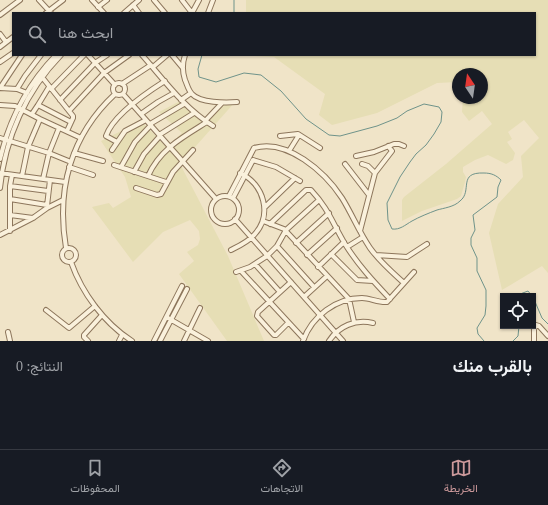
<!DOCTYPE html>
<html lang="ar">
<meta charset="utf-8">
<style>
:root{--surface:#171b24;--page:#20242c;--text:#f1f3f6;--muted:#9ea1a6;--line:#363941;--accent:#cc999b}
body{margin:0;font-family:"PT Serif",Vazirmatn,serif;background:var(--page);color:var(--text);direction:rtl}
.controls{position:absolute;right:12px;bottom:12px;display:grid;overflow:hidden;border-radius:0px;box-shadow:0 1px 3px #0004}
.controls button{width:36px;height:36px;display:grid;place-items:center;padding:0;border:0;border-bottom:1px solid var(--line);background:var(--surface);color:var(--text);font:20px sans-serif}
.compass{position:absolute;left:452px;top:68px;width:36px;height:36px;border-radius:50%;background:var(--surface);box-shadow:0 1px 3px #0004;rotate:347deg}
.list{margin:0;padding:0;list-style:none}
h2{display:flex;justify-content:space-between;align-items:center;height:52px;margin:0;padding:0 16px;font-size:17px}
h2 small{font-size:13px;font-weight:400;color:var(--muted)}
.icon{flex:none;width:22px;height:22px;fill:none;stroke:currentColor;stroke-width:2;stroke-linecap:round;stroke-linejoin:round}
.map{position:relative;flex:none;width:548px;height:341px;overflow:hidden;direction:ltr}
.search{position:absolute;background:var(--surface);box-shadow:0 1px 3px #0004;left:12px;right:12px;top:12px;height:44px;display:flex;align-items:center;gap:10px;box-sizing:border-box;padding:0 14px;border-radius:0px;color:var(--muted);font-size:15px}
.sheet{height:108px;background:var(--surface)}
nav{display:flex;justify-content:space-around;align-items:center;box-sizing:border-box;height:56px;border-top:1px solid var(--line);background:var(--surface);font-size:11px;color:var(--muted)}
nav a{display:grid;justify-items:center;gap:2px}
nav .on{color:var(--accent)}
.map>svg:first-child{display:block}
.farmland{fill:#e6deb5}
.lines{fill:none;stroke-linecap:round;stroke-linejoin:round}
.stream{stroke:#6f938a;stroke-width:1}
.minor-casing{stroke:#8d765c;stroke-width:6}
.minor{stroke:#faf1dc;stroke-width:4}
</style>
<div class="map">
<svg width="548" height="341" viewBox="0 0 548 341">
<rect width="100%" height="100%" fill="#f0e4c8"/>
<path class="farmland" d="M246,0H548V273L542,266L502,290L489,233L498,204L523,177L521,156L539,138L524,120L508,132L512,139L507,142L515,153L513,160L506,164L488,155L475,160L463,167V172L466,177L465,182L461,196L457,199L422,211L402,221V200L404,197L446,164L492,124L482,111L469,121L462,112L463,98H482V74H458V82L437,83L377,113L332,125L319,115L325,94L274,57L233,55H535V13H246Z
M182,100L201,121L232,100L235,102L180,164L228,256L264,341H227L179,274L194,261L187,252L198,245L200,239L199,231L190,220L163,232L133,262L92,207L109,203L113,208L131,197L125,177L101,141L141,121L167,147L182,133L159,112Z"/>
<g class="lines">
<path class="stream" d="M234,0V13
M202,55L198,69L199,77L216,82L244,73L261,75L281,91L306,119L329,135L340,136L377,126L397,118L407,111L424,104L439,107L442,112L441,122L434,134L426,145L416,154L410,162L400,177L387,203L388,220L392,229C400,230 405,225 412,221C419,217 429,213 437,210C444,208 454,207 460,201C473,191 457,172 484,173C491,173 496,175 501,180L498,187L497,197L473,215L475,230L471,238V245L477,258V271L486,290V306L485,315L477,328L478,334L484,341
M515,296L528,291L532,296
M533,297L542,318L548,324
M513,341L518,336L519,326"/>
<defs>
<path id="minor" d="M39,0L51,13
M92,0L104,13
M154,0L165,13
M182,0L192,13
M133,5L139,13
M98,7L107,0
M46,13L63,0
M124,13L139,0
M192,13L199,0
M208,13L213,0
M0,15L20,0
M0,34L6,42
M0,47L13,37
M88,55L115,85
M142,55C164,80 184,108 213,126
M172,55L182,67
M185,55C182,64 182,71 185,80C187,84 188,90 192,94C200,103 226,103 237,102
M0,62L13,53
M153,67L167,55
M42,77L73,116V118L67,131
M113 89a6 6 0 1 1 12 0a6 6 0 1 1-12 0Z
M122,84L151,65
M0,88L22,55
M0,88L17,89L27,93
M17,89L25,76L41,55
M51,89L84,55
M123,94L216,199
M60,100L95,63L107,55
M181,100L191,93
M0,105L15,106L40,119L81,138
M38,105L49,87
M69,111L104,73L129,55
M32,114L38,105L71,122
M141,114L158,102L174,93
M205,121L222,103
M150,124L184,104
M159,135L194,113
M280,136L298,134L320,148
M0,138L49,153L71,162
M117,142L106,136C113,115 146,93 165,81
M112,150L125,131L146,120
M289,151L299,135
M74,153L103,161
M356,156L374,152L394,144H399L404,146
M0,159C9,120 28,84 56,55
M345,164L369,195
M362,164L368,166L375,173
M114,165L166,182
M69,167L93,175
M121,167L135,142L151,125
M134,172L144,154L160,136
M0,173L65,182
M22,176L28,147L40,119
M148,176C160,149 183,137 207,122
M43,179L49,153L59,128
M10,186L48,191
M0,188C5,138 26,91 61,55
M136,188L157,195L161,194L173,172L193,150
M211 210a14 14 0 1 1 28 0a14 14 0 1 1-28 0Z
M229,196L254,148C287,138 325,172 342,198C352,214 359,232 370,248C380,262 392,272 404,283
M233,198L253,160L276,167L300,181
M10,199L47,205
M47,206L50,180
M265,207L295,178
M10,215L33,218
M235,219L343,341
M263,221L284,229L349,299L354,322
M270,224L306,190H311C328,208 333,224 345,244C358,265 374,282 390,299
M10,231V186L12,175
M360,231L375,173L392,151L388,146
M0,235L33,218L47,208L63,200
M296,243L329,213
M277,246L314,287
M347,247L363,237
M62 255a7 7 0 1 1 14 0a7 7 0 1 1-14 0Z
M66,248C56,189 71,135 115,94
M231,250C239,246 248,242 254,235C273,215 264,184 240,173
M331,254L357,280L373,281
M307,255L337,228
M376,255L407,257L427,244
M71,262C82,293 104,323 132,341
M255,264L280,292
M318,267L344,242
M241,271L304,339
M236,272L250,267L267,256L277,246L286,230L319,200
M304,297L327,276
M46,310L69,328L95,306
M168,318L208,341
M288,323L276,335H274L257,316L258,312L291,282
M8,332L10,341
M88,341L84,337V335L102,315
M119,341L122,335
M154,341L182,286
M160,341L187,289
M184,341L200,308
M303,341C312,316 336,298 362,298C370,298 379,303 387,302L414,272
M329,341C339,326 355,319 373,323
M534,341V329L536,325L539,326L548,336"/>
</defs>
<use href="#minor" class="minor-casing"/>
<use href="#minor" class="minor"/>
</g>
</svg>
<div class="controls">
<button><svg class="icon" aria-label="locate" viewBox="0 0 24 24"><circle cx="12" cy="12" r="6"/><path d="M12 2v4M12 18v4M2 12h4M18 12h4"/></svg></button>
</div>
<svg class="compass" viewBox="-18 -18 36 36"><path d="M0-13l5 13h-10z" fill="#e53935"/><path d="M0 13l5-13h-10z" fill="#9ea1a6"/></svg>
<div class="search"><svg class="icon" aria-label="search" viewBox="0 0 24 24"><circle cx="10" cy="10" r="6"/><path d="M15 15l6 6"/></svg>ابحث هنا</div>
</div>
<section class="sheet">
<h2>بالقرب منك<small>النتائج: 0</small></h2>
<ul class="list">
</ul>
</section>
<nav>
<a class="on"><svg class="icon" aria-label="map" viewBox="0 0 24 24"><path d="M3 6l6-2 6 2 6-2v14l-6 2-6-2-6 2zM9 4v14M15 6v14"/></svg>الخريطة</a>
<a><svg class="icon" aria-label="directions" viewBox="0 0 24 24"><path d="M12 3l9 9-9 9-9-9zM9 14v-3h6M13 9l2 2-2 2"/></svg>الاتجاهات</a>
<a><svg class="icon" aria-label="saved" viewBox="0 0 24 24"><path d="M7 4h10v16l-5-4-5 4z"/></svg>المحفوظات</a>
</nav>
